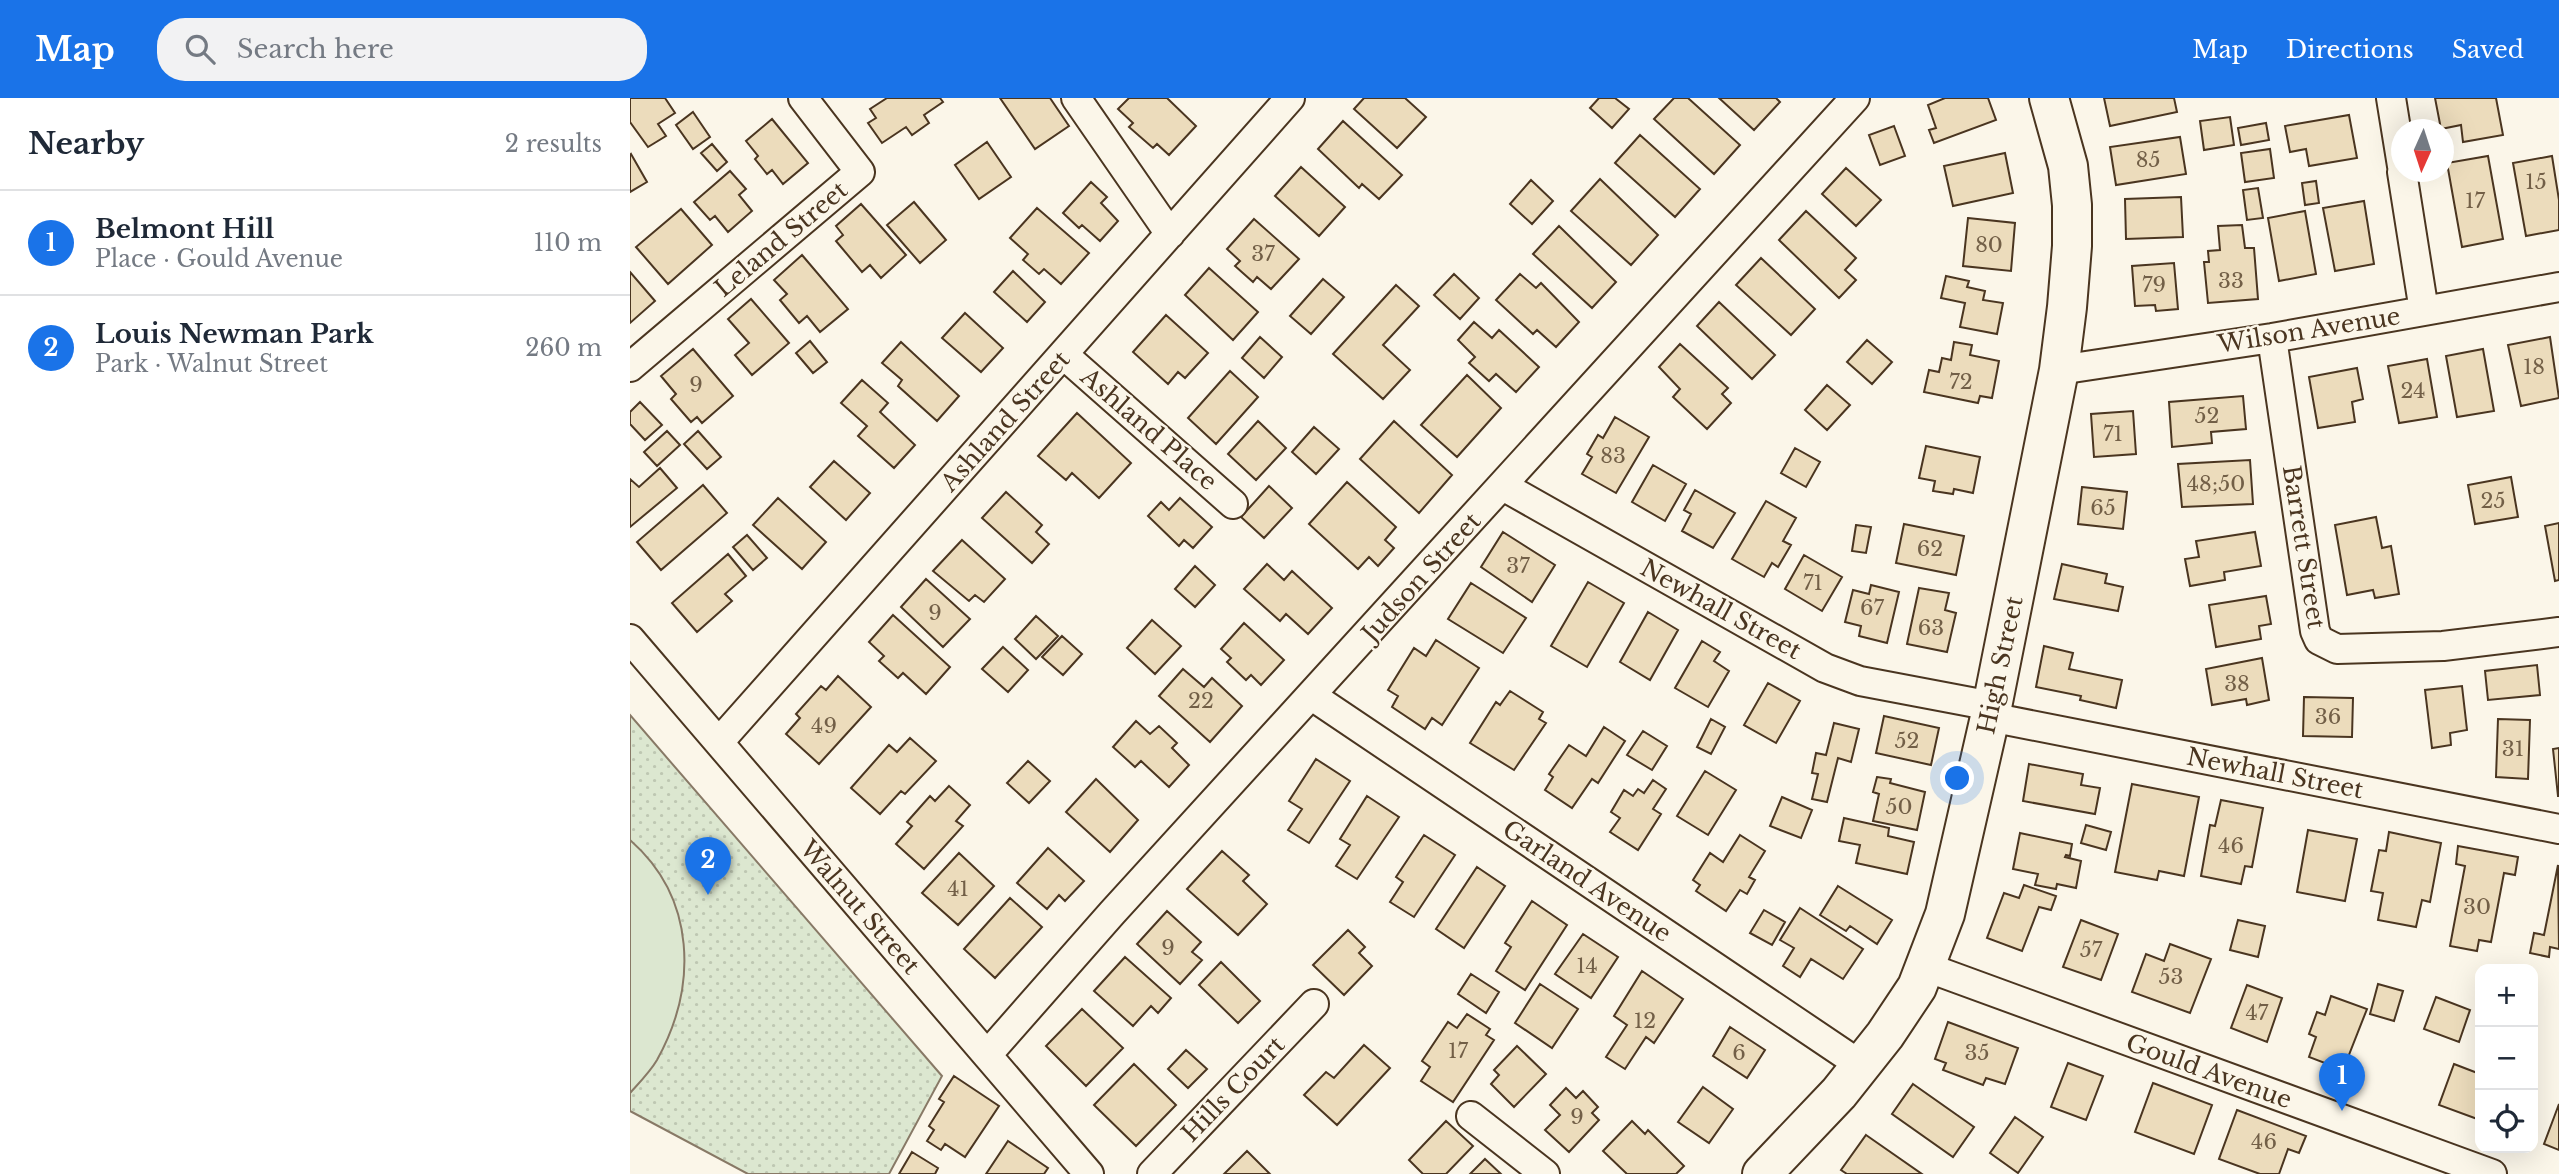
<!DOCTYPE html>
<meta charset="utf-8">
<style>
:root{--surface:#fff;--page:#f2f2f3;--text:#1f2937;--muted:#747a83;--line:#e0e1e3;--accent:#1a73e8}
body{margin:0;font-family:"Libre Baskerville",serif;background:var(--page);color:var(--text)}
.controls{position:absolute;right:21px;bottom:21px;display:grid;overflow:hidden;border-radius:14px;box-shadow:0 7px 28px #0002}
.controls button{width:63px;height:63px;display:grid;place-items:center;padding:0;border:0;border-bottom:2px solid var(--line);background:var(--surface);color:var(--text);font:35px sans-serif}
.compass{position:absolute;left:1761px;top:21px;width:63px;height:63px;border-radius:50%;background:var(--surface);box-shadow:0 7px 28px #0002;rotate:183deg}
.you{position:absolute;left:1328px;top:681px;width:24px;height:24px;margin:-18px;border:5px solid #fff;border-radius:50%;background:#1a73e8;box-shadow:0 0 0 10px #1a73e833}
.badge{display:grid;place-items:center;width:46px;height:46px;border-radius:50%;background:var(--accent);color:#fff;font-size:23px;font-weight:700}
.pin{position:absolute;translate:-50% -58px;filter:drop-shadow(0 2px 4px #0008)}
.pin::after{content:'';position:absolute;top:37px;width:24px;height:21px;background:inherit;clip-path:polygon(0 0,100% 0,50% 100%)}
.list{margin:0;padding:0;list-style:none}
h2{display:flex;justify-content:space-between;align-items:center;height:91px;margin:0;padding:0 28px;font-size:30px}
h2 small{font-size:23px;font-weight:400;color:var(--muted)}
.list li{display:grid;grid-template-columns:46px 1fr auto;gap:21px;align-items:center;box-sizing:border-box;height:105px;padding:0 28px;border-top:2px solid var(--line)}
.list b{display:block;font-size:26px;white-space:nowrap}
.list p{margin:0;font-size:23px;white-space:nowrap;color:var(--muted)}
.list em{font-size:23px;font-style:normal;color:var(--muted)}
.icon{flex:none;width:38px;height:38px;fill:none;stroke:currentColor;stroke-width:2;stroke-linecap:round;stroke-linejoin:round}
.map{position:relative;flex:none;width:1929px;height:1076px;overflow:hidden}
header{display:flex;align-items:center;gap:42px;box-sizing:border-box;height:98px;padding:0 35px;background:var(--accent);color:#fff}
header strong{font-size:33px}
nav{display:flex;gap:38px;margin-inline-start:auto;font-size:24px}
.search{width:490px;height:63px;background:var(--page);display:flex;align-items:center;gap:18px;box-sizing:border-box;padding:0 24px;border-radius:28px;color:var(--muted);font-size:26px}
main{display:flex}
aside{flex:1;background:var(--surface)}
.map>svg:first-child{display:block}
.grass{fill:url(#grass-dots);stroke:#887966;stroke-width:2}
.garden{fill:#dce7d0;stroke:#887966;stroke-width:2}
.building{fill:#ecdcbc;stroke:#4a3520;stroke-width:2}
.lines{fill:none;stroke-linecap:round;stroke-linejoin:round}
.street-casing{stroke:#4a3520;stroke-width:32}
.secondary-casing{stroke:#4a3520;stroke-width:42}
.street{stroke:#fbf6e9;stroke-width:28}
.secondary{stroke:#fbf6e9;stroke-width:38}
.labels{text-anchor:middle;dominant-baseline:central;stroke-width:5;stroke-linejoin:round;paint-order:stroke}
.number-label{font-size:21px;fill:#725f47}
.street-label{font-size:24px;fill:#4a3520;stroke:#fbf6e9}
</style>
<header>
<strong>Map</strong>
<div class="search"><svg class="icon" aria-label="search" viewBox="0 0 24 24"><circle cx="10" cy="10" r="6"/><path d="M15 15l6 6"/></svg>Search here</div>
<nav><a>Map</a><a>Directions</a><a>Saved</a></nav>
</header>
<main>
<aside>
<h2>Nearby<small>2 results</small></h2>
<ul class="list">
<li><span class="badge">1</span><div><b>Belmont Hill</b><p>Place · Gould Avenue</p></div><em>110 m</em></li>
<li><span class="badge">2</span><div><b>Louis Newman Park</b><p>Park · Walnut Street</p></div><em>260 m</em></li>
</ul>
</aside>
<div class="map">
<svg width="1929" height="1076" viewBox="0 0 1929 1076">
<defs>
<pattern id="grass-dots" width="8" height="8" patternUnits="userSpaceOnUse" patternTransform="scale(1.75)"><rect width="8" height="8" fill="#dce7d0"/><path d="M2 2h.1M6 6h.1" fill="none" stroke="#bec7b2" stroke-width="1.8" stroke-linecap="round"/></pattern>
</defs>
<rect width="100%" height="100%" fill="#fbf6e9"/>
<path class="grass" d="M0,617L312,978L259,1076H118L0,1013Z"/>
<path class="garden" d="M0,742C66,800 68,888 27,962C20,974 9,985 0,995Z"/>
<path class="building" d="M0,0H35L45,15L28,26L36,38L18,49L0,24Z
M257,0H310L313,4L294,17L299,25L282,37L276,29L252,45L238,25L246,20L240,11Z
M370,0H420L439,28L405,51Z
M499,0H537L566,28L539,57L527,46L523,50L499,29L503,25L488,11Z
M734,0H775L796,19L767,50L724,11Z
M969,0H985L999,11L982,30L960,10Z
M1044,0H1058L1110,47L1084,76L1024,21Z
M1089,0H1146L1150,4L1124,32Z
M1315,0H1358L1366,22L1304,45L1299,32L1306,30L1298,7Z
M1474,0H1544L1547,14L1480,28Z
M1805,0H1866L1873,37L1833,44L1831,27L1811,31Z
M63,14L80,39L63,51L46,27Z
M1719,17L1727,60L1679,68L1676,51L1660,54L1655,28Z
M1600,19L1604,47L1574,52L1570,23Z
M142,21L178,65L153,86L142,72L137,76L125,61L128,58L116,43Z
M713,23L772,77L749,101L732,86L729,90L688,51Z
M1636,25L1639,42L1611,47L1608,30Z
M1264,28L1275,58L1250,67L1239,37Z
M1010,37L1070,91L1045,119L985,65Z
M1550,39L1556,76L1486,87L1480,49Z
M357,44L381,79L349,101L325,67Z
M82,46L97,64L87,73L71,55Z
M1640,51L1644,80L1615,84L1611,55Z
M1375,55L1383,95L1323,108L1314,68Z
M1,56L17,84L0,94V57Z
M1858,58L1873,141L1832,149L1817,65Z
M1922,58L1929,102V132L1896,138L1883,65Z
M671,69L715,109L689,138L645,98Z
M1216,70L1251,102L1226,128L1192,96Z
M100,73L116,91L109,97L122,113L98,134L85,118L80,122L64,104Z
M970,81L1028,137L1001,167L941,113Z
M901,82L923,103L902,126L880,106Z
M1686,83L1689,105L1675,107L1672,85Z
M461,84L477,99L471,105L488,123L470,143L452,127L449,130L433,115Z
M1628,90L1633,120L1617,122L1613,92Z
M1551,99L1553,139L1496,141L1495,101Z
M1734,103L1744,166L1705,173L1693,110Z
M284,104L316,142L290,165L257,127Z
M231,106L276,157L251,180L240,167L232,174L206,143L213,137L206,128Z
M407,110L459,155L431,186L414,171L409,176L393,162L398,156L380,140Z
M51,111L82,147L38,186L6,149Z
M1176,113L1226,160L1215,172L1226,182L1209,200L1149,142Z
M1675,113L1686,176L1649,183L1638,120Z
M1338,120L1385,125L1381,173L1333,168Z
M624,121L669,161L641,191L627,179L623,184L605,168L610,163L597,151Z
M1612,127L1615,150H1624L1628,201L1578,205L1574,164H1579L1578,153L1590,152L1588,128Z
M929,128L986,184L962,210L903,156Z
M172,157L218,211L190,234L177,218L169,225L150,202L157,196L144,182Z
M1131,160L1185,211L1161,237L1106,187Z
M1544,165L1548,211L1526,213L1525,207L1505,208L1502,168Z
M579,170L628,214L603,242L555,197Z
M383,173L415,204L397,224L364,194Z
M0,174L25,203L0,225Z
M824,176L849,200L830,221L804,197Z
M890,176L906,190L911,185L949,224L926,249L907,232L903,236L866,202Z
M1316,178L1339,183L1337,189L1355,193L1353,202L1373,205L1367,236L1330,229L1335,205L1311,200Z
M693,181L714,199L681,236L660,218Z
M766,187L789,208L753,247L780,272L753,301L703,256Z
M121,201L159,245L122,277L105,257L119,245L98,221Z
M1089,204L1145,257L1122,281L1067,228Z
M335,215L373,250L351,274L312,240Z
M536,217L578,255L555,280L548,274L538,286L503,254Z
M844,224L862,240L869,232L909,269L886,294L866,276L859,283L839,265L845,259L828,242Z
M630,239L652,259L634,280L612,260Z
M1920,239L1929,300L1891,308L1878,247Z
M1237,242L1262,264L1242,286L1217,264Z
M180,243L197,264L183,275L166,255Z
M271,244L329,298L307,323L268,288L272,282L252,265Z
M1324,244L1342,247L1340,257L1369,263L1362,300L1350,298L1348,305L1294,294L1299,272L1309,274L1312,260L1321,262Z
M1050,246L1098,290L1092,296L1101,305L1077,331L1043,299L1050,291L1029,269Z
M63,251L103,298L72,325L67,319L61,324L41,301L46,296L31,278Z
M1853,251L1864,313L1827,319L1816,258Z
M1797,261L1807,319L1769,325L1758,268Z
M1727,270L1733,301L1722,304L1725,324L1688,330L1679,279Z
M600,273L628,299L586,346L558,320Z
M837,277L871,310L827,359L791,327Z
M232,282L258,305L250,314L285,347L264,370L228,338L237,328L211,305Z
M1197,287L1220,307L1197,332L1175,312Z
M1613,298L1616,331L1581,334L1582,345L1542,349L1539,304Z
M10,304L32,327L15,342L0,326V314Z
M1503,313L1506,356L1464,359L1461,316Z
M447,315L501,365L469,400L442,375L436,382L408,358Z
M985,319L1019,339L986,395L952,376L962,359L957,356L968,337L973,340Z
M628,323L656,350L626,382L598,356Z
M764,323L822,377L789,415L730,361Z
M684,329L709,351L686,376L662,354Z
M37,333L50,347L27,368L14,354Z
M68,333L91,359L77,371L54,346Z
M1296,348L1350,359L1343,395L1324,391L1323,396L1303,393L1305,383L1289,380Z
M1165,350L1190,364L1176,389L1151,375Z
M1620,362L1623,406L1552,409L1548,366Z
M204,363L240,395L216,422L180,389Z
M1023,367L1056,386L1035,423L1002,404Z
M30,370L47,390L0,429V381L9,389Z
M1881,379L1888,419L1845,426L1838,387Z
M717,384L766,429L755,442L764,450L748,468L739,459L728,471L679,426Z
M73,387L97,415L31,472L7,444Z
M639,388L662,410L634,440L611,419Z
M1452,389L1497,394L1493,431L1448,426Z
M1065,392L1105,415L1083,450L1052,433L1061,416L1054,412Z
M376,394L412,427L406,434L419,446L402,465L352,420Z
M148,400L196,444L172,471L123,427Z
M550,400L582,429L563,450L554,442L549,448L518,418L531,404L539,412Z
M1136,403L1166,420L1153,443L1161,447L1148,469L1142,465L1134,479L1102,461Z
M1746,419L1752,450L1761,448L1769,496L1745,500L1743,492L1717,497L1705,427Z
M1929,425V482L1925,483L1915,428Z
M1274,426L1334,438L1326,477L1266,465Z
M1226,427L1241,429L1236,455L1222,453Z
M873,434L925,467L902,504L851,469Z
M1625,434L1631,468L1594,474L1595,482L1560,488L1555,461L1569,459L1566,443Z
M117,437L137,460L123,472L103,449Z
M332,442L375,481L354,504L345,497L339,503L303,473Z
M98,456L116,478L95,496L102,503L67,534L42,505Z
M1174,457L1212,479L1192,513L1155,491Z
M637,466L654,482L662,473L702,510L678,536L656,516L650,523L614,491Z
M1432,466L1477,476L1475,485L1493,489L1488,513L1424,501Z
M565,468L585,487L565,509L545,491Z
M296,481L340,521L313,549L271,509Z
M958,484L994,505L957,569L921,548Z
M841,485L896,520L873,555L818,521Z
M1241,487L1269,494L1257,545L1229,538L1231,528L1215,524L1223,492L1239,496Z
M1289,490L1319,495L1315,512L1326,515L1317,554L1277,546Z
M1636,498L1641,526L1629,528L1631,541L1586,549L1579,507Z
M1018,514L1048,532L1020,582L990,564Z
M263,517L320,569L296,596L273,575L268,580L249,563L254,558L239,544Z
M406,518L428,538L406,561L385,541Z
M522,522L551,548L525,576L497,550Z
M614,525L654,562L631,587L621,577L616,582L597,564L601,560L591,551Z
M432,538L452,556L433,577L412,559Z
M806,542L849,570L812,627L802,620L795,631L762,609L768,598L758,592L784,550L796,558Z
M1072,543L1090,554L1084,563L1099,573L1078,609L1045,590Z
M1414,548L1443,555L1439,571L1492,582L1486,610L1450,602L1451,598L1406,589Z
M373,549L398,572L378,594L352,571Z
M1632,560L1639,602L1617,607L1616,601L1582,607L1576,571Z
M1907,567L1910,597L1858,602L1855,573Z
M553,571L574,589L582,580L612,608L580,644L529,598Z
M208,578L241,609L189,666L156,636L170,620L166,616L191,588L196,592Z
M1138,585L1170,603L1146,645L1114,627Z
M1832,588L1837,632L1820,635L1821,647L1802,650L1795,592Z
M880,593L913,614L909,621L916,625L884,672L840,645L866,604L870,607Z
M1674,599L1723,600L1722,639L1673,638Z
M1254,618L1309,630L1301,667L1246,655Z
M1081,621L1095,629L1081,656L1067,649Z
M1868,621L1900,622L1898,681L1866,679Z
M506,623L520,636L529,628L547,645L542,650L559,667L539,689L511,663L505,669L483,649Z
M1204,625L1229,631L1221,664L1208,660L1197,704L1182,701L1188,676L1182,675L1186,655L1196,657Z
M974,629L995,643L968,685L962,681L942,710L915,692L923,679L919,676L939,647L956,658Z
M1013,633L1037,648L1022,672L997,657Z
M280,640L306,663L275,696L271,693L250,716L221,690L259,647L267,654Z
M1929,650V698H1928L1923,651Z
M686,661L720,683L679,745L658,732L672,711L659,703Z
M398,663L420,683L399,705L377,685Z
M1399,666L1453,676L1451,687L1470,690L1465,716L1393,703Z
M1075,673L1106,692L1078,737L1047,718Z
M1247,679L1261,681L1260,685L1295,694L1287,732L1243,723L1249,696L1243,694Z
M466,681L508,722L480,754L436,714Z
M1023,682L1036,691L1023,711L1031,716L1008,752L980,734L990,720L981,714L994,692L1003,698L1008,691L1014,695Z
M1502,686L1569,699L1554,778L1529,773L1527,782L1485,774Z
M319,688L340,707L326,723L333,728L294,771L266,746L282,728L277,724L300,698L305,703Z
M737,698L769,719L727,781L706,768L720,747L710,741Z
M1152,699L1182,712L1171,740L1140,728Z
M1591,702L1633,710L1622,769L1615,768L1611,786L1571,778L1580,727L1585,728Z
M1214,720L1259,730L1258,738L1284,744L1277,776L1226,765L1230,747L1209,743Z
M1456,727L1481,734L1476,752L1451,745Z
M1678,732L1727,741L1715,803L1667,794Z
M1759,734L1811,745L1800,804L1792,802L1786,829L1748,822L1753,795L1741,793L1749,752L1756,753Z
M1390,735L1442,746L1440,758L1436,757L1435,759L1451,763L1446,790L1427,786L1426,791L1405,787L1408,776L1383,771Z
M794,737L825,757L784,819L760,804L773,784L766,779Z
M1110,737L1135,753L1119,779L1125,782L1117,796L1110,792L1096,813L1066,793L1070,787L1063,782L1080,755L1093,764Z
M1828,748L1888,759L1885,777L1874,775L1861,844L1849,842L1847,853L1820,848L1835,768L1826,766Z
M418,750L454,783L435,803L429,797L417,811L387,785Z
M592,753L619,777L613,783L637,806L608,837L557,791Z
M329,755L364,788L328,827L292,795Z
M1928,767L1929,851L1920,849L1919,859L1900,855L1904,835L1914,837Z
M847,769L875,788L834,850L806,831Z
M1394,787L1426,798L1421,812L1409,809L1392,853L1357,840L1374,795L1389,800Z
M1208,788L1262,822L1247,846L1220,828L1216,833L1190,817Z
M380,800L412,829L365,880L334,851Z
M902,803L937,827L895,892L866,873L881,849L875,845Z
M1170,810L1233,851L1213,881L1181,861L1170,879L1153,868L1164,850L1150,842Z
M1134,812L1155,824L1142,847L1120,835Z
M537,813L571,844L562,854L572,862L550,886L507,846Z
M1451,822L1488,836L1471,882L1433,869Z
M1608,822L1635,828L1628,859L1600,852Z
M718,832L735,849L729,855L742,868L714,897L683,867Z
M953,836L988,859L961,900L925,876Z
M1540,846L1581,861L1560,915L1502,894L1516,856L1534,863Z
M495,859L541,900L528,915L521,908L503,928L464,893Z
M591,864L630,903L608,925L569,887Z
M1012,873L1053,901L1024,945L1016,939L995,971L976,959L997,927L984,918Z
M841,876L869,894L856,915L828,896Z
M910,886L948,911L922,950L885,925Z
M1748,886L1773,893L1764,923L1740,916Z
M1617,887L1652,900L1637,944L1601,930Z
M1701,898L1737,911L1713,972L1679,959L1686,939L1679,936L1687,914L1695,917Z
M1806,899L1840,912L1829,944L1794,931Z
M452,911L493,950L456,988L416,948Z
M837,916L860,931L856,937L864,942L823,1004L791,983L800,969L792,963L818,924L827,930Z
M1318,924L1388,950L1375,986L1356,980L1353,987L1313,972L1316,965L1305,961Z
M1100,929L1135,952L1117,980L1083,958Z
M734,947L760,970L707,1027L674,997L696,974L704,980Z
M887,948L916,976L884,1009L861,986L869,977L864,972Z
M556,952L577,971L558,990L538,971Z
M1438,965L1473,978L1456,1022L1421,1009Z
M504,966L546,1007L506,1048L464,1007Z
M1824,966L1850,976V1022L1809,1007Z
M324,978L369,1008L335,1059L315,1046L311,1052L297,1043L304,1032L299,1028L314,1004L309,1001Z
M1523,985L1582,1007L1564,1056L1505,1034Z
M1283,986L1344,1029L1323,1059L1262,1016Z
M1073,989L1103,1011L1079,1045L1048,1024Z
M936,990L946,1000L953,993L968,1009L962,1015L969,1022L939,1054L915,1032L930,1017L920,1007Z
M1929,1006V1052L1914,1046Z
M1607,1012L1676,1038L1669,1055L1658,1051L1649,1076H1630L1589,1061Z
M1385,1019L1413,1039L1388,1075L1360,1055Z
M816,1023L843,1048L816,1076H793L779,1062Z
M1002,1023L1015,1036L1018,1032L1054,1068L1046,1076H997L973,1053Z
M1236,1037L1292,1076H1217L1211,1072Z
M378,1043L418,1070L414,1076H356Z
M617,1053L640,1076H594Z
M282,1054L308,1070L305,1076H269Z
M855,1061L871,1076H840Z"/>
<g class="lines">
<defs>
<path id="street" d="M446,0L540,136
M1761,0L1772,68
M1772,74L1794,213
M1642,240L1685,533L1689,542L1707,551L1813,548L1929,534
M434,257L603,406
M0,269L230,74L173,0
M1429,272L1642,240L1929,189
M873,388L1195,570L1230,583L1362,608
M0,541L459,1076
M682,598L1232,968
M1360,619L1929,731
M89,644L660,0
M1296,869L1862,1076
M357,957L482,815L1225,0
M841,1018L915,1076
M522,1076L684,906"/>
<path id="secondary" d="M1132,1076L1209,995L1255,937L1287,889L1315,816L1360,619L1429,272L1437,209L1442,148V107L1438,68L1419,0"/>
</defs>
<use href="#street" class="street-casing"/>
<use href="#secondary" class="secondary-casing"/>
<use href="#street" class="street"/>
<use href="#secondary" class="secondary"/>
</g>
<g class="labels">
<g class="number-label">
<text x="1518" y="62">85</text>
<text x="1906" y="84">15</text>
<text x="1845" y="103">17</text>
<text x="1359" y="147">80</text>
<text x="633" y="156">37</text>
<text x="1601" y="183">33</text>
<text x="1524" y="187">79</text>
<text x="1904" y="269">18</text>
<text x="1331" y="284">72</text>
<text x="66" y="287">9</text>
<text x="1783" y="293">24</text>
<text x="1577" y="318">52</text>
<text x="1483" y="336">71</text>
<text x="983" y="358">83</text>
<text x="1586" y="386">48;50</text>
<text x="1863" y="403">25</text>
<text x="1473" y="410">65</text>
<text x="1300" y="451">62</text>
<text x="888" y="468">37</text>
<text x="1183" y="485">71</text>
<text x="1242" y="510">67</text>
<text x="305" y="515">9</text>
<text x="1301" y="530">63</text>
<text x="1607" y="586">38</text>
<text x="571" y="603">22</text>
<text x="1698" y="619">36</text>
<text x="194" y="628">49</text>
<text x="1277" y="643">52</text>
<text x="1883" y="651">31</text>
<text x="1269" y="709">50</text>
<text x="1601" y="748">46</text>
<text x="328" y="791">41</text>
<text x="1847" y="809">30</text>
<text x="538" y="850">9</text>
<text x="1461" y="852">57</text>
<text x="957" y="868">14</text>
<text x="1541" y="879">53</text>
<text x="1627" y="915">47</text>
<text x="1015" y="923">12</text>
<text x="828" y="953">17</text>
<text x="1109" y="955">6</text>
<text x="1347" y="955">35</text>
<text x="947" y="1019">9</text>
<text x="1634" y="1044">46</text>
</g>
<g class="street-label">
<text transform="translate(151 141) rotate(-40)">Leland Street</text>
<text transform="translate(1679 232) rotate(-9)">Wilson Avenue</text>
<text transform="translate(375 323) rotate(-48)">Ashland Street</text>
<text transform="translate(519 331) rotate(41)">Ashland Place</text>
<text transform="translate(1674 449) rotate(81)">Barrett Street</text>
<text transform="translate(791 479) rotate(-48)">Judson Street</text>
<text transform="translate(1091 511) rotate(29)">Newhall Street</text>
<text transform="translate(1370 567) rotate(-78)">High Street</text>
<text transform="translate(1645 675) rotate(11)">Newhall Street</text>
<text transform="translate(957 783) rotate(34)">Garland Avenue</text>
<text transform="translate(230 809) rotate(49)">Walnut Street</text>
<text transform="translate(1579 973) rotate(20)">Gould Avenue</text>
<text transform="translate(603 991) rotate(-46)">Hills Court</text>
</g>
</g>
</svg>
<div class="controls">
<button>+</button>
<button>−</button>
<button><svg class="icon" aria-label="locate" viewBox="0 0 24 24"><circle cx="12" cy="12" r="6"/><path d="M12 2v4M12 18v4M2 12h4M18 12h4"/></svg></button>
</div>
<svg class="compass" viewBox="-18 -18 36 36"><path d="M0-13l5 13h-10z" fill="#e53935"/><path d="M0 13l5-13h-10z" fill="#747a83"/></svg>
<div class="you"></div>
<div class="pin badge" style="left:1712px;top:1013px">1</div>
<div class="pin badge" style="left:78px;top:797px">2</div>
</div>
</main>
